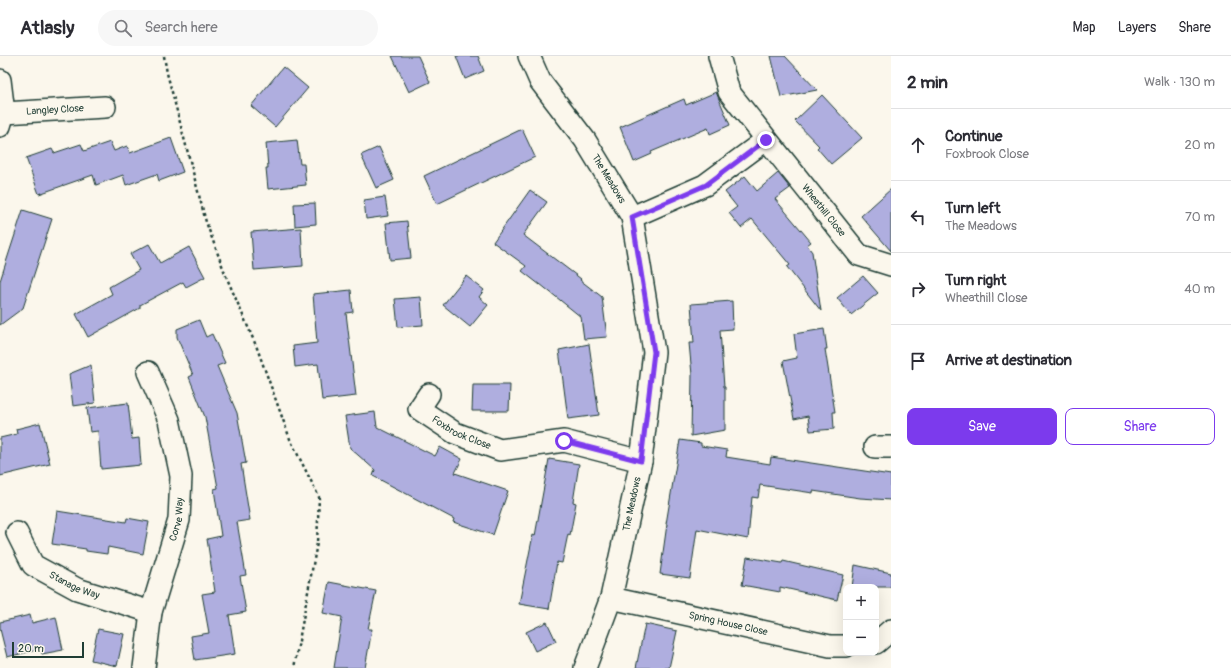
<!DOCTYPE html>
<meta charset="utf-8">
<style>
:root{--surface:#fff;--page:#f7f7f7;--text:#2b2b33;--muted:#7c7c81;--line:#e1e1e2;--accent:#7c3aed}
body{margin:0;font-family:Pangolin,sans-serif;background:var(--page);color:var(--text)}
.controls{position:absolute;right:12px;bottom:12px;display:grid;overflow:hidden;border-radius:8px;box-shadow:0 4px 16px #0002}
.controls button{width:36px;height:36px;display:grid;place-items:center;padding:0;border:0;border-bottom:1px solid var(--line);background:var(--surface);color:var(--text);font:20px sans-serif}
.scale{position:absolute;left:12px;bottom:10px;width:72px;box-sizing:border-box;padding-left:4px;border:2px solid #1f3d34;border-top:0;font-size:11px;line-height:14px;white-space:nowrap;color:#1f3d34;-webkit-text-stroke:3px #fbf7ec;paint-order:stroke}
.stop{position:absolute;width:12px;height:12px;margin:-9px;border:3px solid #7c3aed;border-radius:50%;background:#fff}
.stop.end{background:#7c3aed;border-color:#fff;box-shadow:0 1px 4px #0008}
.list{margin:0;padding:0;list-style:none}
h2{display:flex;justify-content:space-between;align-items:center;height:52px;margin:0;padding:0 16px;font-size:17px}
h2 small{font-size:13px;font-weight:400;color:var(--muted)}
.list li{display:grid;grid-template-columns:26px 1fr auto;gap:12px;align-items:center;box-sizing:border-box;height:72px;padding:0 16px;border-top:1px solid var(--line)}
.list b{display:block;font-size:15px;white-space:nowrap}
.list p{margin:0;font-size:13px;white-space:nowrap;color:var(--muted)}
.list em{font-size:13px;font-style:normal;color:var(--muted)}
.actions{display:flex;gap:8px;padding:12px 16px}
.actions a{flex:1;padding:9px 0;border:1px solid var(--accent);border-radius:8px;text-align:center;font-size:14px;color:var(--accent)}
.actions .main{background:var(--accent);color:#fff}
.icon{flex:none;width:22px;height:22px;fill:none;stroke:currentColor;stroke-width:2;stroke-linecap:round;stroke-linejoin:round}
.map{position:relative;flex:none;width:891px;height:612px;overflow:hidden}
header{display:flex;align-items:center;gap:24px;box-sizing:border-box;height:56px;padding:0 20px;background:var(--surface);border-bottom:1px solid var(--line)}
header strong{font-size:19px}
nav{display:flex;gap:22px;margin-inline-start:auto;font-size:14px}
.search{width:280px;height:36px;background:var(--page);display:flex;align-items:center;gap:10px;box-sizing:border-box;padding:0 14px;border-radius:22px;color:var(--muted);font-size:15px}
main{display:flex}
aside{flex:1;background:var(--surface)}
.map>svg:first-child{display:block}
.building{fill:#afaedf;stroke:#1f3d34}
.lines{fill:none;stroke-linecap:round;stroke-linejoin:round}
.street-casing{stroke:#1f3d34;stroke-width:24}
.path{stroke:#1f3d34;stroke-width:2.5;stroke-dasharray:3 3;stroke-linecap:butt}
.street{stroke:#fbf7ec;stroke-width:21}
.route{stroke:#7c3aed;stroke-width:5}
.labels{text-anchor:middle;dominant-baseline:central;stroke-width:3.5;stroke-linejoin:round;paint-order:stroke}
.street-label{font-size:10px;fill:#1f3d34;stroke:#fbf7ec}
</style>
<header>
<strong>Atlasly</strong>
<div class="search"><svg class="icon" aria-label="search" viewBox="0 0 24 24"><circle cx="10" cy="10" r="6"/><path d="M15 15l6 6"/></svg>Search here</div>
<nav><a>Map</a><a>Layers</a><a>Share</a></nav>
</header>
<main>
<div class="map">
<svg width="891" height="612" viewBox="0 0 891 612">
<rect width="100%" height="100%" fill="#fbf7ec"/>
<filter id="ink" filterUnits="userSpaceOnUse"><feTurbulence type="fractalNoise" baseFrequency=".025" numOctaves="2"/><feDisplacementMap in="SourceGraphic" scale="8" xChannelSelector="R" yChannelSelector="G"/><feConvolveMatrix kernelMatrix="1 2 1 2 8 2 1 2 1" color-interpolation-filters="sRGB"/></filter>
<g filter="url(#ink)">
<path class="building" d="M392,0H418L430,26L409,36Z
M456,0H478L484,15L465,23Z
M771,0H785L817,34L781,41Z
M283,11L308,32L275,71L251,50Z
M716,36L730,69L710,78L708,72L651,96L652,98L634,106L620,71L684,43L686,49Z
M822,39L862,82L831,108L817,92L819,90L795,65Z
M522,73L535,101L437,148L424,120Z
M171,82L183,116L159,125L157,118L126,129L123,119L96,129L93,119L39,138L26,102L52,93L54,97L81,88L84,95L110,86L114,95L127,90L130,97Z
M297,84L300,108H304L306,129L268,133L266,112H268L266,87Z
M379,91L394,124L376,132L361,99Z
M778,117L790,132L775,143L811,186L807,189L812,196L821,255L787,211L790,209L752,163L741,172L729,157L737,151L725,136L745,120L757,135Z
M891,133V195L861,160Z
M530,134L547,146L523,179L581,223L580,224L602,241L607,281L584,283L581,261L540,228V229L522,215L526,210L493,186Z
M385,141L388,160L366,163L364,144Z
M315,147L316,168L295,170L294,148Z
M23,154L52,163L23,252L0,269V225Z
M407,165L411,202L390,204L386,167Z
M301,172L303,210L254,214L251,176Z
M149,188L160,207L189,191L205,221L186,231L183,226L140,249V252L88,281L76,258L112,238L109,231L139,214L130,198Z
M466,220L484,234L479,241L488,249L470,271L443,249Z
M863,220L878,237L851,259L837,242Z
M351,234L353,256L346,257L356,340L322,344L318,308L295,311L293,290L317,287L313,238Z
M421,241L423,269L398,271L395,243Z
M732,245L733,273L720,274L724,331H725V374L691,380L692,319L689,287H694L691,248Z
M199,264L206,281L212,278L225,307L217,310L237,357L246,407L241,408L250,464L237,466L246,519L240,520L246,556L229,559L235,598L195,604L191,580L209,577L202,538L215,536L207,483L221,480L214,433L218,432L205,361L189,321L193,319L177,281V273Z
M824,273L827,293H825L835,356H833L834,373L810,375L808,360L794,363L783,305L797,302L794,278Z
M589,288L599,359L568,363L559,294Z
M91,309L95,347L73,350L69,318Z
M473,329H510L509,355H472Z
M128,347L132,383L139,382L141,409L101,413L98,375L90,376L87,352Z
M375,356L377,371L435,400L440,391L462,403L455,417L508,435L493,479L453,466L454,463L373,420L375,414L350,392L345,360Z
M40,367L50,408L0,420V382L17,378L16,373Z
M680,384L701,387V390L727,394L726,401L770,408L771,401L891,419V444L860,442L813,435V437L760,429L758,442L752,441L748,483L697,473L690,522L660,518L667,468H666Z
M549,403L579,408L573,446L576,447L570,479L568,478L562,507L557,506L549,553L519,548L533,479L535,480Z
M57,455L126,466L127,462L149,466L143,498L108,491L107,498L86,495V493L52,488Z
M747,501L782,507L783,505L843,519L837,544L780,531V536L742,529Z
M855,509L891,517V531H852Z
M329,526L376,535L368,573H372L365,612H334L342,561L323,557Z
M30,559L32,567L56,561L63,594L42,598L41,593L7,601L0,573V566Z
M547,566L556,585L535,595L526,576Z
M645,568L677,575L669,612H636Z
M98,573L124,578L117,610L91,604Z"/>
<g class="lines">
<defs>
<g id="street">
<path id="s1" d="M529,0L540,25L585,84L632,161L654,296L641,405L611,542L585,612"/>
<path id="s2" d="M719,0L729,36L859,199L891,209"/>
<path d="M0,24L4,57L0,70"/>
<path id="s3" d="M4,57L105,51"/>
<path d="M632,161L705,129L766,84"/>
<path id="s4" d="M429,338L419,353L455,377L500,394L564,385L641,405"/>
<path d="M875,391H891"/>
<path id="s5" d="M17,477L33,509L77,533L151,556"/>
<path id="s6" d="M611,542L830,590H846"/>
<path d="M876,587L891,574"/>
<path id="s7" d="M144,612L151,556L179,464L181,420L169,364L148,316"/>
</g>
</defs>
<use href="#street" class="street-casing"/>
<path class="path" d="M164,0L167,17L206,166L226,220L257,292L290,383L319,441L317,487L294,612"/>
<use href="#street" class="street"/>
</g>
</g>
<g class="lines" filter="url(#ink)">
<path class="route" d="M564,385L641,405L654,296L632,161L706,129L766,84"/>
</g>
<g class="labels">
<g class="street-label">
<text stroke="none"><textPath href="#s3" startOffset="51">Langley Close</textPath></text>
<text stroke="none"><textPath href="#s1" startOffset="147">The Meadows</textPath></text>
<text stroke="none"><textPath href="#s2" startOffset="189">Wheathill Close</textPath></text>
<text stroke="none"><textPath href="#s4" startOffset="67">Foxbrook Close</textPath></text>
<text transform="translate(632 448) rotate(-78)">The Meadows</text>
<text stroke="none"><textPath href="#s7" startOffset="153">Corve Way</textPath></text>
<text stroke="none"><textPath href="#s5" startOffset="82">Stanage Way</textPath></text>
<text stroke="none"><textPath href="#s6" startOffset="120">Spring House Close</textPath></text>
</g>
</g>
</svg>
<div class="controls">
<button>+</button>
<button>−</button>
</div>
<div class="scale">20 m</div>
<div class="stop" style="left:564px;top:385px"></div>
<div class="stop end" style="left:766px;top:84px"></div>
</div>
<aside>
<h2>2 min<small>Walk · 130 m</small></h2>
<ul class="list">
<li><svg class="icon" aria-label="ahead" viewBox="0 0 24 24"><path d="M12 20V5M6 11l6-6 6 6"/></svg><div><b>Continue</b><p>Foxbrook Close</p></div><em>20 m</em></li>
<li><svg class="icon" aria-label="left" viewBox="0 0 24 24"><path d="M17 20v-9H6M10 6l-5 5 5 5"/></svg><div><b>Turn left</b><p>The Meadows</p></div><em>70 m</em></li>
<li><svg class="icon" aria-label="right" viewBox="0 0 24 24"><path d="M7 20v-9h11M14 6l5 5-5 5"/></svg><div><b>Turn right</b><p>Wheathill Close</p></div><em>40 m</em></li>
<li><svg class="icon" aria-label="arrive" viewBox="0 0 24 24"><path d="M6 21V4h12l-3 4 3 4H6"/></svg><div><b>Arrive at destination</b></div></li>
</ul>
<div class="actions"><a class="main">Save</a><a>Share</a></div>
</aside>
</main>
